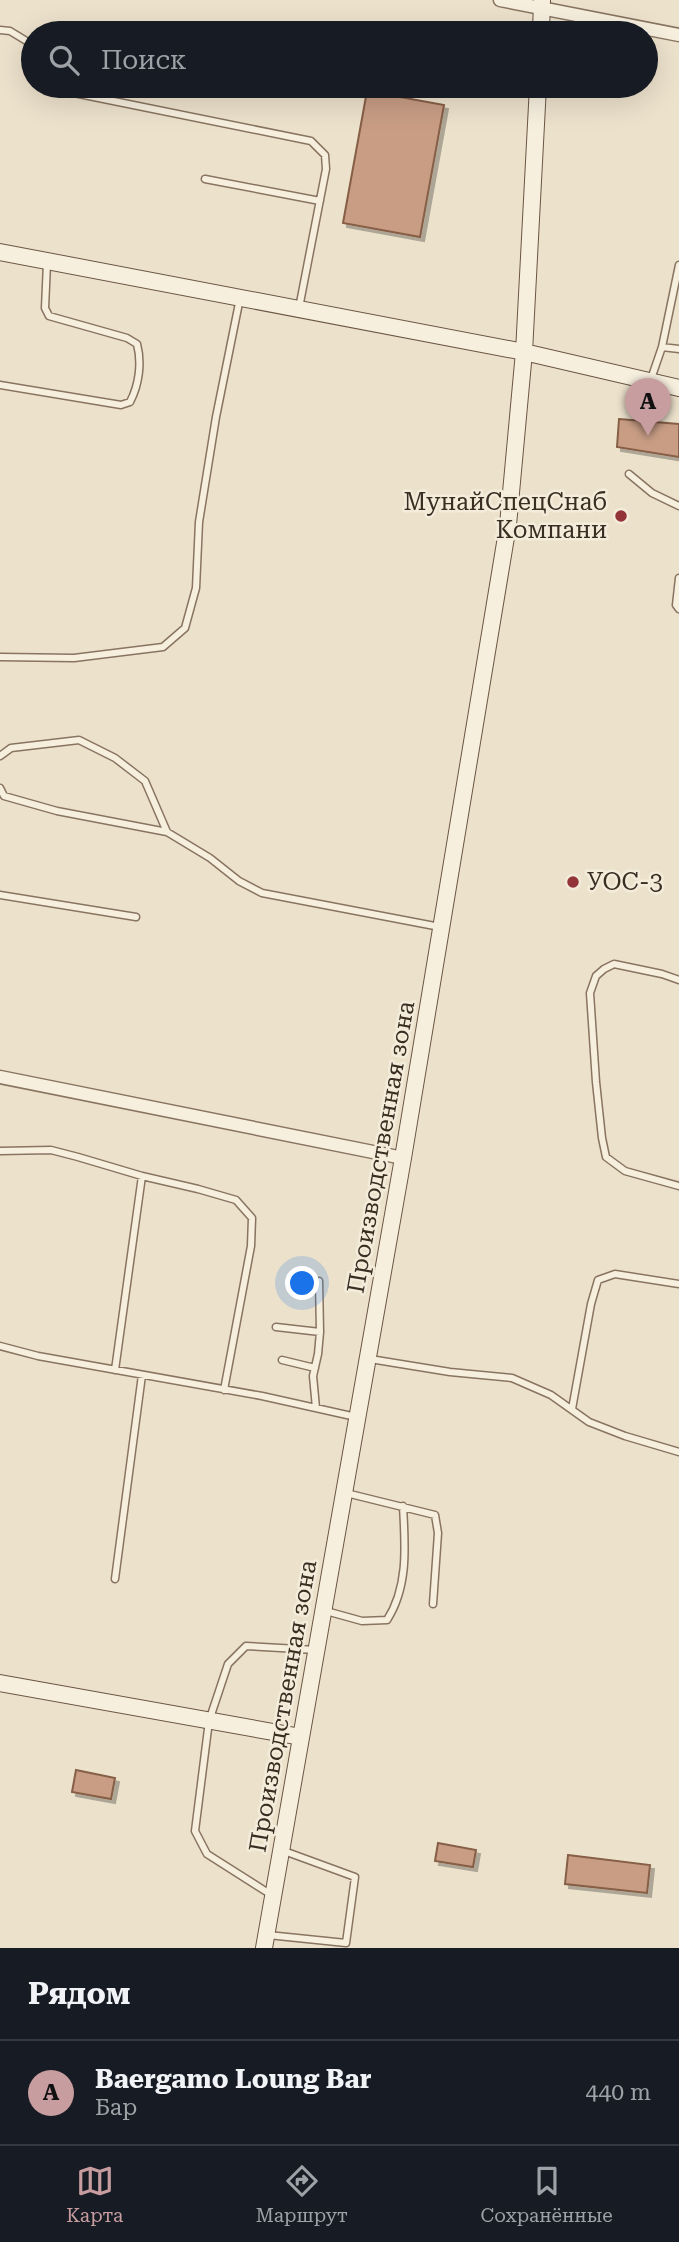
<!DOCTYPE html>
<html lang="ru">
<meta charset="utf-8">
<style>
:root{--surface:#171b24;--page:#20242c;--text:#f1f3f6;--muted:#9ea1a6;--line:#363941;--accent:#c79da0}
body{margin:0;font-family:"Roboto Serif",serif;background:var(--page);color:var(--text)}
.you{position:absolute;left:303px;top:1284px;width:24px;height:24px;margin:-18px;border:5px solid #fff;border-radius:50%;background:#1a73e8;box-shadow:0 0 0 10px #1a73e833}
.badge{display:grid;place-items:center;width:46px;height:46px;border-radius:50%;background:var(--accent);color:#111;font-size:23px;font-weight:700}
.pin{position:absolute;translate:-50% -58px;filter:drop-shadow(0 2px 4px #0008)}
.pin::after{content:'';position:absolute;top:37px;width:24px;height:21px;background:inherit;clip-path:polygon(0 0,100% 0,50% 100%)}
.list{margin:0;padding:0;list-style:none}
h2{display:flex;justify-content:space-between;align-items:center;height:91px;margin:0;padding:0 28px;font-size:30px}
h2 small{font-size:23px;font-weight:400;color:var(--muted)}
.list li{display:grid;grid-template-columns:46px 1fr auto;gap:21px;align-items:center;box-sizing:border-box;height:105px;padding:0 28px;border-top:2px solid var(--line)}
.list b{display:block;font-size:26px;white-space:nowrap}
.list p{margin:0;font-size:23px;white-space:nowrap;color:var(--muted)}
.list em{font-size:23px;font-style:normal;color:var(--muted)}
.icon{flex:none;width:38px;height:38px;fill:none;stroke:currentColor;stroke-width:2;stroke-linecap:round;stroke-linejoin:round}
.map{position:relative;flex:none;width:679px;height:1948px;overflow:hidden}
.search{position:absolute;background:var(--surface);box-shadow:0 7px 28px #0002;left:21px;right:21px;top:21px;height:77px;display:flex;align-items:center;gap:18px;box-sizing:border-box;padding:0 24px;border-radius:38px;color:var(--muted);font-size:26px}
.sheet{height:196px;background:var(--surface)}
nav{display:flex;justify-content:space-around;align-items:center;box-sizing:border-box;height:98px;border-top:2px solid var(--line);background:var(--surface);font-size:19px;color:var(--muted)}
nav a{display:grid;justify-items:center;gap:4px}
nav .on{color:var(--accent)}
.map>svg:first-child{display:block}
.building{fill:#c89d84;stroke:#865e47;stroke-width:2;filter:url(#shadow)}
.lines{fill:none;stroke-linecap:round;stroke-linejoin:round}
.lane-casing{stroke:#887460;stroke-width:9}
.street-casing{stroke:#887460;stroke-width:15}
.secondary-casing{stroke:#6a5543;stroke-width:18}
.lane{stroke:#f7efde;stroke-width:6}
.street{stroke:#f7efde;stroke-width:12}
.secondary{stroke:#f7efde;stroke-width:16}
.poi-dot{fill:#933438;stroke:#f4ecda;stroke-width:2.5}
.labels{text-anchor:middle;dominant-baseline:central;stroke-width:5;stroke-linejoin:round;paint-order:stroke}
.poi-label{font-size:24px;fill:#3a2d22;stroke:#f4ecda;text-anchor:end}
.street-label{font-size:24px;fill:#3a2d22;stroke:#f4ecda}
</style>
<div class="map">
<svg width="679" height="1948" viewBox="0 0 679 1948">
<defs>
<filter id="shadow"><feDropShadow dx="4" dy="4" stdDeviation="0" flood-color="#0004"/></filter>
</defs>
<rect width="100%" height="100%" fill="#ece1cb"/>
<path class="building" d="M367,91L444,105L420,237L343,223Z
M619,419L679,424V457L617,447Z
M76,1770L115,1778L111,1799L72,1792Z
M438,1843L476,1850L473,1867L435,1861Z
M568,1855L650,1865L647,1893L565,1884Z"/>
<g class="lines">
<defs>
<path id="lane" d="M0,30L10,31L33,45
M67,86L74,93L311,141L325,155L326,169L299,308
M205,179L320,201
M662,347L679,349
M651,379L662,347L679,265
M0,385L121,405L130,402C139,385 142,363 137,344L127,338L49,316L45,308L47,263
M629,474L652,493L679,506
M679,578L676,605L679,609
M0,657L74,658L163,647L185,628L196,588L199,522L216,417L240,298
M0,756L11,748L79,740L115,758L145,781L167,832
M0,788L4,796L57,811L167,832L210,858L239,881L262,893L440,927
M0,895L136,917
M679,980L662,974L614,964L604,969L596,976L590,993L596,1082L602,1138L606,1157L625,1171L679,1186
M0,1151L51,1150L78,1157L142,1176L198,1189L236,1200L252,1218L251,1246L224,1390
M276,1327L320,1332
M0,1346L38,1356L262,1396L356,1417
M370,1359L450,1372L512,1378L551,1395L589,1422L625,1436L679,1452
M282,1360L315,1368
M115,1370L142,1176
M316,1408L313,1376L318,1354L320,1332L319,1281
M572,1409L591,1304L598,1280L615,1274L679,1284
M346,1493L435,1515L438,1533L433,1604
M115,1579L142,1375
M326,1611L362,1621L387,1620C409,1586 405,1544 403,1506
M270,1894L207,1854L195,1831L209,1721L228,1664L246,1646L316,1650
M268,1935L346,1943L355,1877L284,1851"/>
<path id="street" d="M500,0L679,35
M0,1077L403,1158"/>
<path id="secondary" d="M541,33L542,0
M0,252L524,352L679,388
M0,1683L301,1737
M264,1948L403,1158L508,525L524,352L538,86"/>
</defs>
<use href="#lane" class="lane-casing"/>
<use href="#street" class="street-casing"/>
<use href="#secondary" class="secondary-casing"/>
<use href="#lane" class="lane"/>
<use href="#street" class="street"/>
<use href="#secondary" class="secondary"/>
</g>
<g class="poi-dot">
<circle cx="621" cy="516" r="7"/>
<circle cx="573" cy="882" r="7"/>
</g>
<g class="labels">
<g class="poi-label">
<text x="607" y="502">МунайСпецСнаб<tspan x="607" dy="28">Компани</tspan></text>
<text x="587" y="882" text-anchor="start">УОС-3</text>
</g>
<g class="street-label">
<text transform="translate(381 1147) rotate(-80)">Производственная зона</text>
<text transform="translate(283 1706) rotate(-80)">Производственная зона</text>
</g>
</g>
</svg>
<div class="you"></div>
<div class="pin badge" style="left:648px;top:436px">A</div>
<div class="search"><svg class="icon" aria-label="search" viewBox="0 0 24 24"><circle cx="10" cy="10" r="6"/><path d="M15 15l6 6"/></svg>Поиск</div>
</div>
<section class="sheet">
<h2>Рядом<small></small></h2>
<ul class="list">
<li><span class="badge">A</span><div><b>Baergamo Loung Bar</b><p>Бар</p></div><em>440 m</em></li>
</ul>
</section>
<nav>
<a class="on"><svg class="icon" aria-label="map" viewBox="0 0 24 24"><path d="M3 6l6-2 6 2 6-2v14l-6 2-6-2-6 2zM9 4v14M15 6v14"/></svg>Карта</a>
<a><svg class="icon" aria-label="directions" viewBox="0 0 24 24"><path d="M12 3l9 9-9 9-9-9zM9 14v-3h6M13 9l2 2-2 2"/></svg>Маршрут</a>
<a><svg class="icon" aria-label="saved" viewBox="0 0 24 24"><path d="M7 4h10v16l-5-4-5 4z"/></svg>Сохранённые</a>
</nav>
